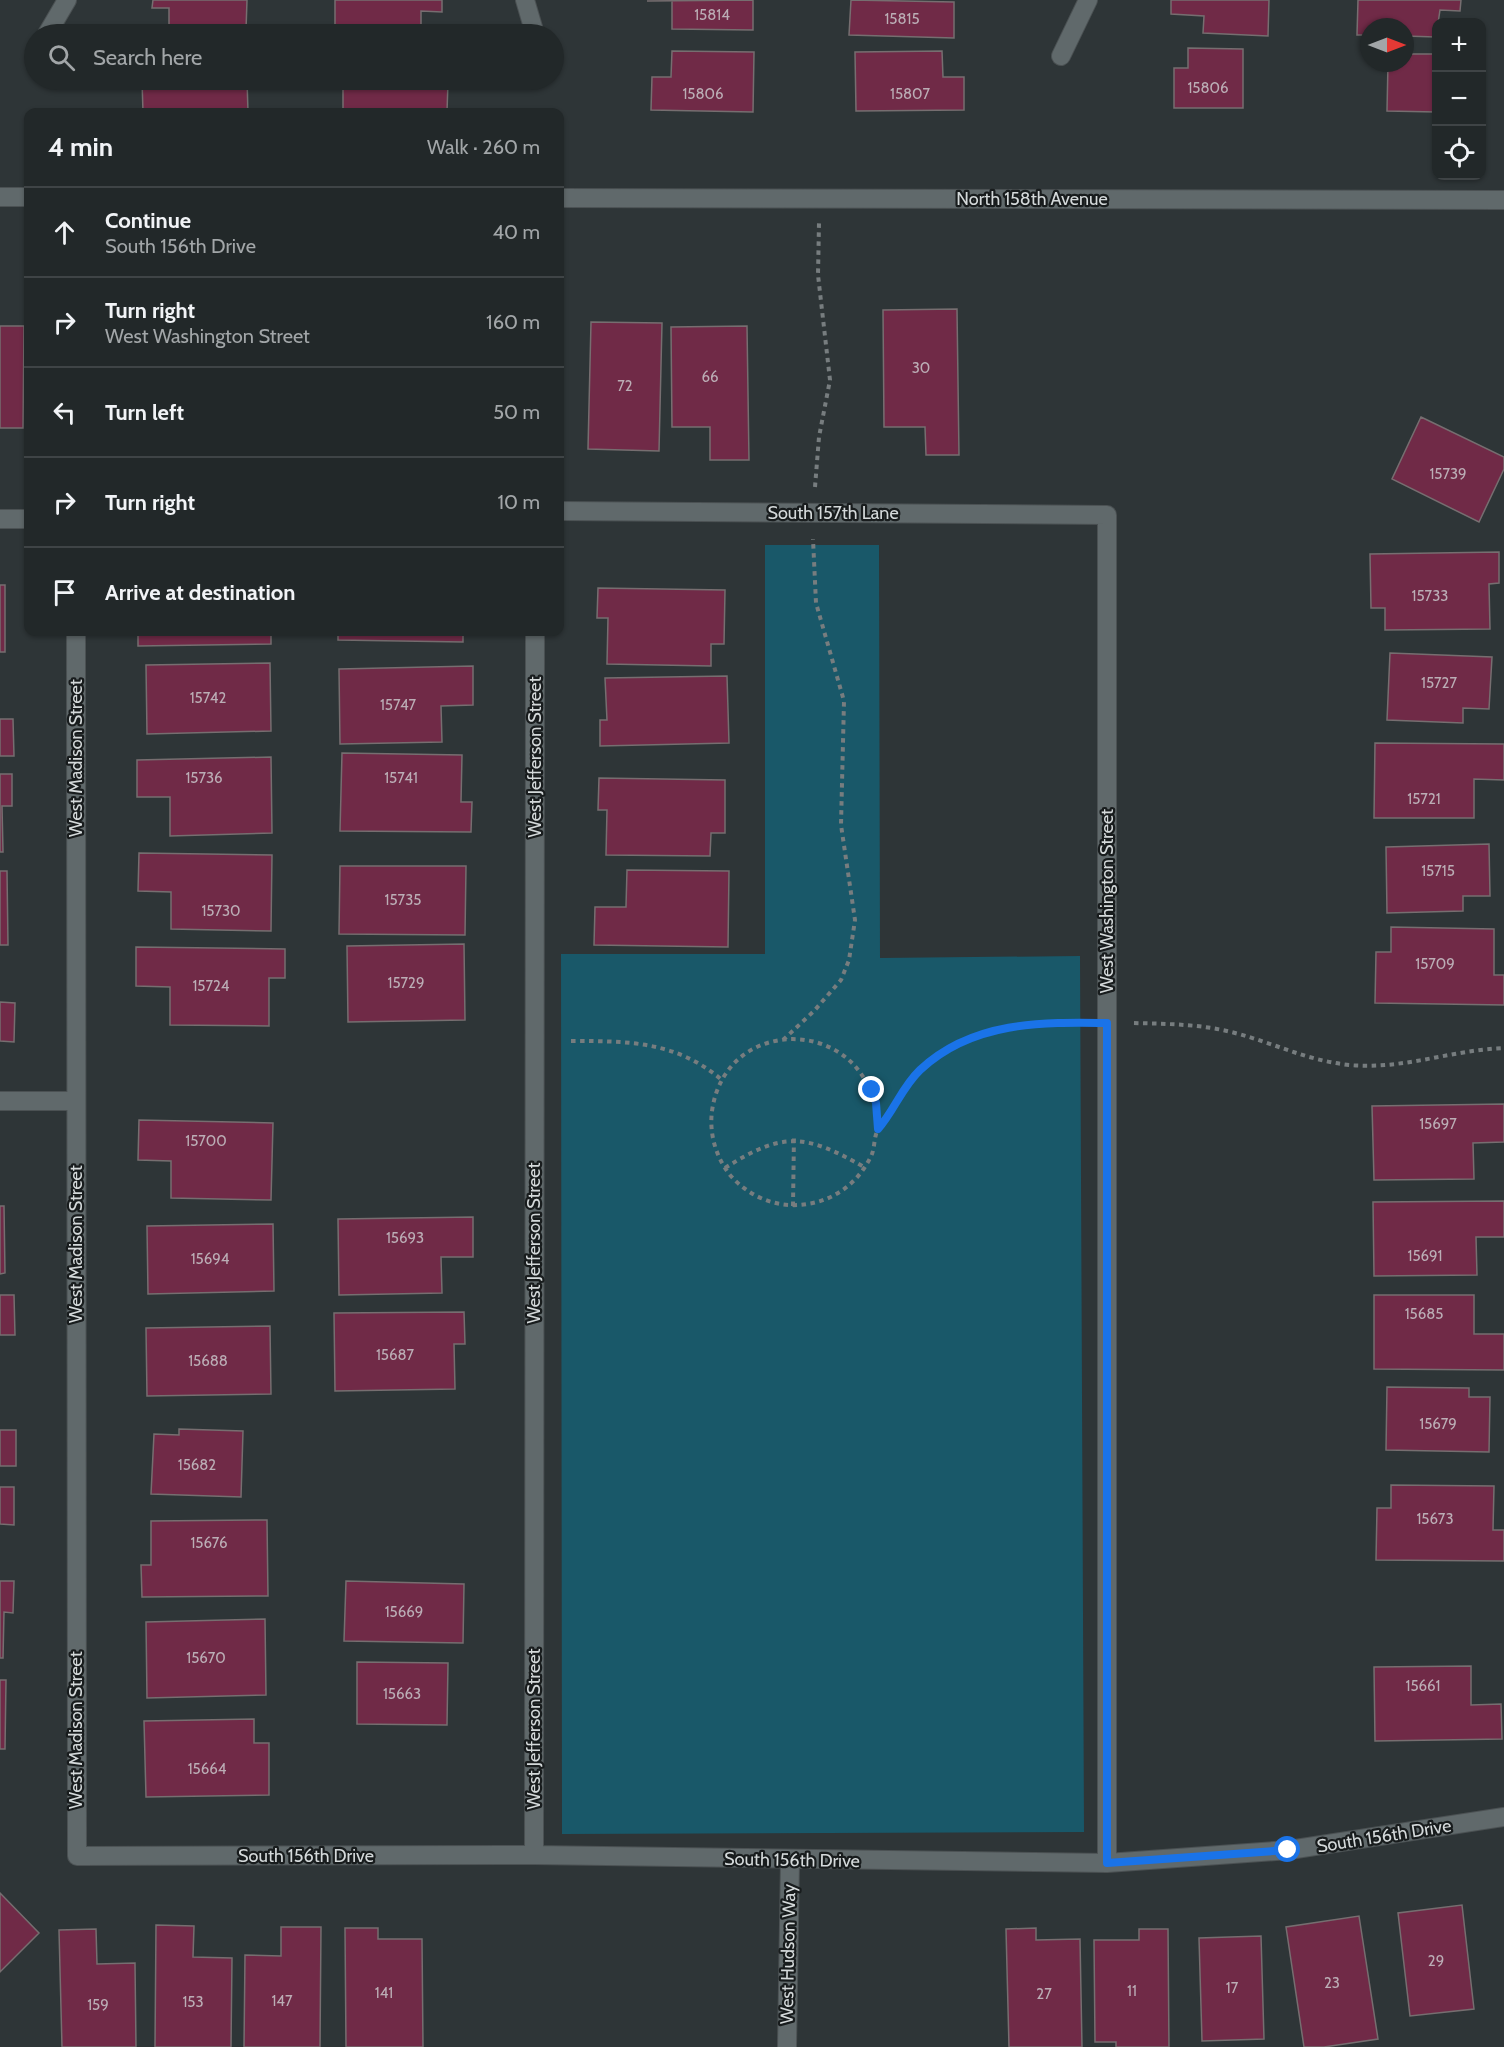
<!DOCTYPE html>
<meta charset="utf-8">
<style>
:root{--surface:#222829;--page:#2a3031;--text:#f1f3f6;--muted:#a2a6a8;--line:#3f4446}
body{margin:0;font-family:Cabin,sans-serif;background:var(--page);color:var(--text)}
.controls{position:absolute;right:18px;top:18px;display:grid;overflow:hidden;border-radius:12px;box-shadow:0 2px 4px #0004}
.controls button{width:54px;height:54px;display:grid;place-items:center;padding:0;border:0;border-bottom:2px solid var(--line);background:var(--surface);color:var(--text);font:30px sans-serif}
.compass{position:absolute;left:1360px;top:18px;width:54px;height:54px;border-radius:50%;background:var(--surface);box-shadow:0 2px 4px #0004;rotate:90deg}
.stop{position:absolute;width:18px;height:18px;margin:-14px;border:4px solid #1a73e8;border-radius:50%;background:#fff}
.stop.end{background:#1a73e8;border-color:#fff;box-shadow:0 2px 6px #0008}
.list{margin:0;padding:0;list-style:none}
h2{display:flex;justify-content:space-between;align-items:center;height:78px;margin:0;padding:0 24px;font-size:26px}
h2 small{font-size:20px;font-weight:400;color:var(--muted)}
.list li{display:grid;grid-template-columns:39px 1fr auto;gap:18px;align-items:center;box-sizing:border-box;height:90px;padding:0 24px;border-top:2px solid var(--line)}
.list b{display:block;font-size:22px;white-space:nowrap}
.list p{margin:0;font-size:20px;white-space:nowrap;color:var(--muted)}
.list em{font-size:20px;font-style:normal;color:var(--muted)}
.icon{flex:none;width:33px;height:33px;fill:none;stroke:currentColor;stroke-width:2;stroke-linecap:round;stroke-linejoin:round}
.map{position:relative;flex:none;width:1504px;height:2047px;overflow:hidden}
.search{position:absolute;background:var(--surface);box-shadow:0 2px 4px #0004;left:24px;top:24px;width:540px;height:66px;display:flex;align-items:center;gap:15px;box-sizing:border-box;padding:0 21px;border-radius:33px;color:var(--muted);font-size:22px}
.panel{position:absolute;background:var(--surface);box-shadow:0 2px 4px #0004;left:24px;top:108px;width:540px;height:528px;border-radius:12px}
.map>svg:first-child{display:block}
.green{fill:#195869}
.building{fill:#702a47;stroke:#766e70;stroke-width:1.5}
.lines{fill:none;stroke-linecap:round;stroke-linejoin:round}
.street-casing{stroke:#4b5153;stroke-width:20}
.path{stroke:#777d7f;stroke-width:4;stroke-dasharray:4.5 4.5;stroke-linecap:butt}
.street{stroke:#60696b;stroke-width:18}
.route{stroke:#1a73e8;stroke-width:8}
.labels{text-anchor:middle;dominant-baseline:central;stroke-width:4.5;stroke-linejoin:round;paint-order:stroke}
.number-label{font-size:15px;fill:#bbadb5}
.street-label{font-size:18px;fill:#d4d9da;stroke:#181c1d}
</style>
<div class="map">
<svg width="1504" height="2047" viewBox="0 0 1504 2047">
<rect width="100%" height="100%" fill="#2e3537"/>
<path class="green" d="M765,545H879L880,958L1080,956L1084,1832L562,1834L561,954H765Z"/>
<path class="building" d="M153,0H247L246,30L169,28V8H152Z
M335,0H442V12L421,11V34H335Z
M753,0V30L672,29V1H647Z
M851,0L954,2V38L849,35Z
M1171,0H1269L1268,36L1203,33L1204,16L1171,14Z
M1358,0H1461L1460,11L1440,10L1436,37L1405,36V27H1369V35H1357Z
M1188,48L1243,49V108H1174V68H1188Z
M672,51L754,52L753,112L651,110L652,77H671Z
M942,51L943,77H964V110L856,111L855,52Z
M1405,54H1436V112L1387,111L1388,63H1405Z
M164,80H247L248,112H143L142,81Z
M343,80L448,82L447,112H343Z
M957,309L959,455H926L925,427H884L883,310Z
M591,322L662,323L659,451L588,449Z
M0,326H24L23,428H0Z
M747,326L749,460H710V427H672L671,327Z
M1421,417L1504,457V469L1479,522L1392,479Z
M1499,552V583L1489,584L1490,629L1385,630V608H1371L1370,554Z
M0,585H5V652H0Z
M598,588L725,590L724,644H711V666L607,664L608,618H597Z
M138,632H271V644L138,646Z
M338,632H463V642L338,640Z
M1390,653L1492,657L1489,709L1463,708V723L1387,720Z
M270,663L271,731L147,734L146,665Z
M473,666V705L441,706L442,742L340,744L339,669Z
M727,676L729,743L600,746V720H607L605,678Z
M0,719H13L14,756H0Z
M1375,743L1504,744V780L1474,779V818H1374Z
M342,753L462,755L461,802H472L471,832L340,831Z
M271,757L272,833L170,836V797H137V760Z
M0,774H12V806H2L3,852H0Z
M599,778L725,780V833H711L710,856L606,855L607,810H598Z
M1489,844L1490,896H1463V911L1387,913L1386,847Z
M139,853L272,855L271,931L171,929V892L138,891Z
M340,866H466L465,935L339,934Z
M627,870L729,871L728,947L594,945L595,907H626Z
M0,871H7L8,945H0Z
M1391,927L1494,929V975H1504V1005L1375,1003L1376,952H1391Z
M464,944L465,1020L348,1022L347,946Z
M136,947L285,949V978H269V1026L170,1025V987L136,986Z
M0,1002L15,1003L14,1042L0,1041Z
M1504,1104V1142L1473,1143L1474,1179L1374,1180L1372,1106Z
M139,1120L273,1123L271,1200L171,1198V1161L138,1160Z
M1504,1201V1237H1476L1477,1275L1374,1276L1373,1202Z
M0,1206H4L5,1273L0,1274Z
M473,1217V1257H441L442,1293L339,1295L338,1219Z
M273,1224L274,1291L148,1294L147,1226Z
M0,1295H14L15,1335H0Z
M1374,1295H1474V1334H1504V1370L1374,1369Z
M464,1312L465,1344H454L455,1389L335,1391L334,1313Z
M270,1326L271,1394L147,1396L146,1328Z
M1387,1387L1469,1388V1397H1490L1489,1452L1386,1450Z
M179,1429L243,1431L241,1497L151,1494L154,1434L179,1435Z
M0,1430H16V1466H0Z
M1391,1485L1494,1486L1493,1530H1504V1561L1376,1560L1377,1508H1391Z
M0,1487H14V1525L0,1524Z
M267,1520L268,1596L142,1597L141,1565H151V1521Z
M0,1581H14L13,1613L4,1612L3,1658H0Z
M346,1581L464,1584L463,1643L344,1641Z
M265,1619L266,1695L147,1698L146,1622Z
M357,1662L448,1663L447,1725L357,1724Z
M1471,1666V1705L1501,1704L1502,1739L1375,1741L1374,1667Z
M0,1680H6L5,1749H0Z
M254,1719V1743H269V1795L146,1797L144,1721Z
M0,1893L39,1933L0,1972Z
M1462,1905L1474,2009L1410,2016L1398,1913Z
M1359,1916L1378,2039L1324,2047H1304L1286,1927Z
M156,1925L194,1926L193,1957L232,1958L231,2047H155Z
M281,1927H321L320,2047H244L245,1955L281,1956Z
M345,1928H378V1939H422L423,2047H346Z
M1036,1928V1940L1080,1939L1082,2047H1009L1006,1929Z
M96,1929L97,1964L135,1963L136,2047H62L59,1930Z
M1139,1929H1168L1169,2047H1116V2042H1095L1094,1940H1139Z
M1261,1936L1264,2039L1202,2041L1199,1938Z"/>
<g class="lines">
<defs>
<path id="street" d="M525,0L535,34
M47,34L67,0
M1061,56L1088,0
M0,197H28
M560,198L1504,200
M560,511L1107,515V1863
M0,519H28
M76,632L77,1856L534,1855L1107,1863L1289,1850L1504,1817
M0,1101H76
M534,1855L535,632
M787,2047L790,1861"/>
</defs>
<use href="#street" class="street-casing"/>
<path class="path" d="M815,487L819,437L830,380L818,275L819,223
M1134,1023C1168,1024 1202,1024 1235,1033C1277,1044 1305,1060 1349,1065C1403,1070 1451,1050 1504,1048
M783,1040L814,1011L841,980L849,960L855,920L841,825L844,701L816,603L813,539
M571,1041C628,1041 676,1041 722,1080
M877,1129C877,1016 726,1009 712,1111C709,1134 716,1157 730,1175C749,1197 778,1209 807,1204C836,1200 860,1181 872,1154C875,1146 874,1134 879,1128C888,1114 896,1099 906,1086C947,1031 1018,1022 1082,1023
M725,1168C783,1131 806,1134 864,1167
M793,1206L794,1134"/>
<use href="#street" class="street"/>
</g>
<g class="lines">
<path class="route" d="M872,1090L876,1103L878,1129C894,1111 902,1087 920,1070C972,1021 1042,1022 1107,1023V1863L1288,1850"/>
</g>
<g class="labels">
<g class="number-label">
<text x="712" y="15">15814</text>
<text x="902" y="19">15815</text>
<text x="1208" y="88">15806</text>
<text x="703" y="94">15806</text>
<text x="910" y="94">15807</text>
<text x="921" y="368">30</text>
<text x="710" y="377">66</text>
<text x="625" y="386">72</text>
<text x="1448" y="474">15739</text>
<text x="1430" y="596">15733</text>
<text x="1439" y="683">15727</text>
<text x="208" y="698">15742</text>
<text x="398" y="705">15747</text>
<text x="204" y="778">15736</text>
<text x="401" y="778">15741</text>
<text x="1424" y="799">15721</text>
<text x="1438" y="871">15715</text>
<text x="403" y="900">15735</text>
<text x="221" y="911">15730</text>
<text x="1435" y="964">15709</text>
<text x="406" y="983">15729</text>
<text x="211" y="986">15724</text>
<text x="1438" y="1124">15697</text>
<text x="206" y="1141">15700</text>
<text x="405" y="1238">15693</text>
<text x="1425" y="1256">15691</text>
<text x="210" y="1259">15694</text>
<text x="1424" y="1314">15685</text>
<text x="395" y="1355">15687</text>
<text x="208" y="1361">15688</text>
<text x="1438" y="1424">15679</text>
<text x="197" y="1465">15682</text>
<text x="1435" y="1519">15673</text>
<text x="209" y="1543">15676</text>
<text x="404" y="1612">15669</text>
<text x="206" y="1658">15670</text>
<text x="1423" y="1686">15661</text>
<text x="402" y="1694">15663</text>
<text x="207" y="1769">15664</text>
<text x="1436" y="1961">29</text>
<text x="1332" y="1983">23</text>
<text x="1232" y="1988">17</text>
<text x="1132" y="1991">11</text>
<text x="384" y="1993">141</text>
<text x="1044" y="1994">27</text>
<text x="282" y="2001">147</text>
<text x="193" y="2002">153</text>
<text x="98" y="2005">159</text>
</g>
<g class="street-label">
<text x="1032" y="199">North 158th Avenue</text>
<text x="833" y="513">South 157th Lane</text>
<text transform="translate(535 757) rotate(-90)">West Jefferson Street</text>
<text transform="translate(76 758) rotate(-90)">West Madison Street</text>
<text transform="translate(1107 901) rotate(-90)">West Washington Street</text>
<text transform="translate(534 1243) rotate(-90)">West Jefferson Street</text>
<text transform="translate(76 1244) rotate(-90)">West Madison Street</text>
<text transform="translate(534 1729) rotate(-90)">West Jefferson Street</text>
<text transform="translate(76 1730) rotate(-90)">West Madison Street</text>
<text transform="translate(1384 1836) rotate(-9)">South 156th Drive</text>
<text x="306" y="1856">South 156th Drive</text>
<text transform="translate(792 1860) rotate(1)">South 156th Drive</text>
<text transform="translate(788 1954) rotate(-89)">West Hudson Way</text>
</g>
</g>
</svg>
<div class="controls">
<button>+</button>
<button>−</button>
<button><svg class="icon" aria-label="locate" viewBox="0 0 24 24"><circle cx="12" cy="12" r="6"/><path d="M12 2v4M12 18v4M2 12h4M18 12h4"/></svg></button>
</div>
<svg class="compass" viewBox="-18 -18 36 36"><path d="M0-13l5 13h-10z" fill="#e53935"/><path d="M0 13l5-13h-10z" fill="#a2a6a8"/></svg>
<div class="stop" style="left:1288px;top:1850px"></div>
<div class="stop end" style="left:872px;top:1090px"></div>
<div class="search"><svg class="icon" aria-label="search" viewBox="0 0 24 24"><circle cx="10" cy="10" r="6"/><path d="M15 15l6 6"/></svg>Search here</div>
<section class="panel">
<h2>4 min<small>Walk · 260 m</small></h2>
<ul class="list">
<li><svg class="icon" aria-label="ahead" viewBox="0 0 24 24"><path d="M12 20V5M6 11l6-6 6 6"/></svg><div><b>Continue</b><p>South 156th Drive</p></div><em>40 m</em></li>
<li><svg class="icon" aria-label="right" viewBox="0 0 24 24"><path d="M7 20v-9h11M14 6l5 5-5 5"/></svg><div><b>Turn right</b><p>West Washington Street</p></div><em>160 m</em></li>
<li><svg class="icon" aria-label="left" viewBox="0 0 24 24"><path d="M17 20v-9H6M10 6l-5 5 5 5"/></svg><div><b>Turn left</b></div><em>50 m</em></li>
<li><svg class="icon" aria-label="right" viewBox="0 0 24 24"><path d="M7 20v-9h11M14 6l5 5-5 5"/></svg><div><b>Turn right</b></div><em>10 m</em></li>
<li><svg class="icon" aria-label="arrive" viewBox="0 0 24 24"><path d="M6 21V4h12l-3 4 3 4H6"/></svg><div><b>Arrive at destination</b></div></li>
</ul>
</section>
</div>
